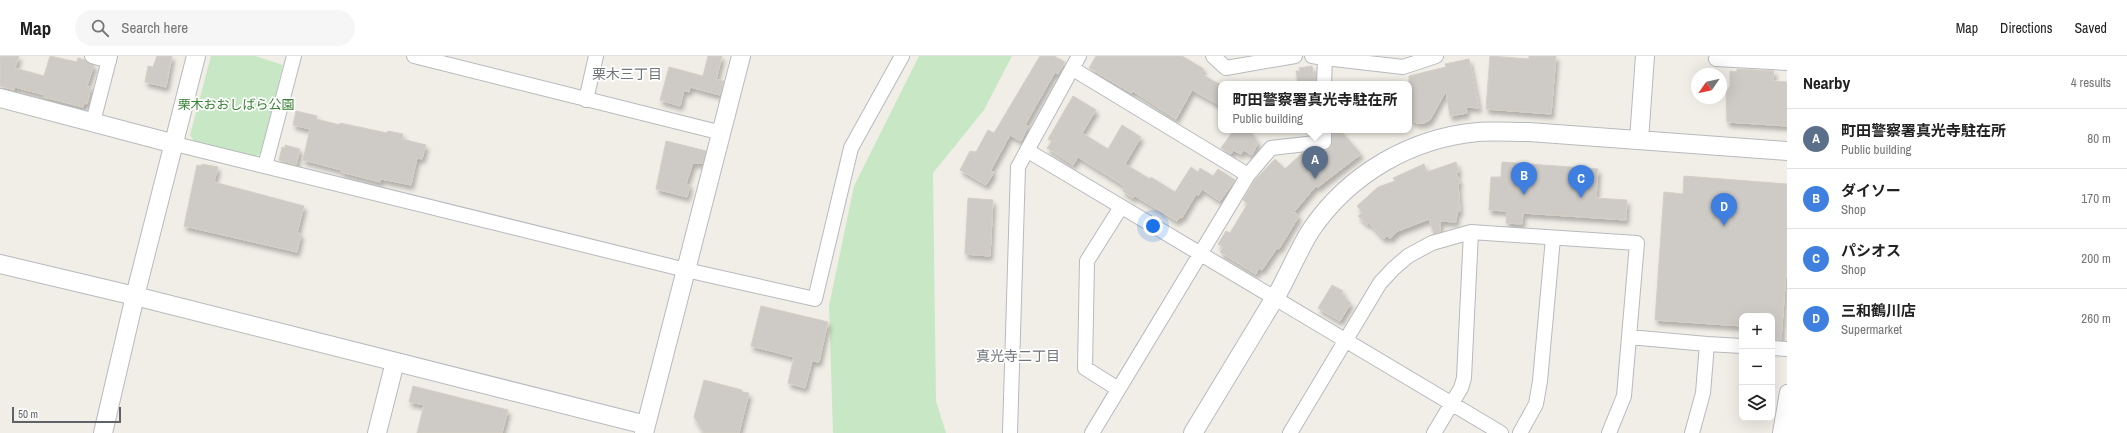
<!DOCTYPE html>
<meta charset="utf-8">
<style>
:root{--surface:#fff;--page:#f6f6f6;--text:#222;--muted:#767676;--line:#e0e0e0;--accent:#ea580c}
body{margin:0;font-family:"Archivo Narrow","Noto Sans JP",sans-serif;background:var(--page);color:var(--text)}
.controls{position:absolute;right:12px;bottom:12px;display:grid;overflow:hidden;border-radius:8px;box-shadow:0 4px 16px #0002}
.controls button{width:36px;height:36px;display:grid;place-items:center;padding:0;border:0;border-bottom:1px solid var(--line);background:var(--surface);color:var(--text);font:20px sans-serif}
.compass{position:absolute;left:1691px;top:12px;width:36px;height:36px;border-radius:50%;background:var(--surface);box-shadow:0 4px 16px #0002;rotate:236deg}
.scale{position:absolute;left:12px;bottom:10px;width:109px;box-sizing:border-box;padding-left:4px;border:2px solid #5f6367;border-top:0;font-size:11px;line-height:14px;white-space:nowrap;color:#5f6367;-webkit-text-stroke:3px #fff;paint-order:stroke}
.you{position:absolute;left:1153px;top:170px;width:14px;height:14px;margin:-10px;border:3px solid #fff;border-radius:50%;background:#1a73e8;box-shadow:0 0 0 6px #1a73e833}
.badge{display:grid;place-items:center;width:26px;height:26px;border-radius:50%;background:var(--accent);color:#fff;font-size:13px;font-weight:700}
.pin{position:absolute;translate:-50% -33px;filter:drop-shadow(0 1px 2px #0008)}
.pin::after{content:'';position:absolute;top:21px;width:14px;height:12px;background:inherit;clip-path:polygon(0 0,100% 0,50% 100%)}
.popup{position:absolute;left:1218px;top:25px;width:194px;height:52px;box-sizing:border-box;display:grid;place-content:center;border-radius:8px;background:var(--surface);filter:drop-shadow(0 1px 3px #0005);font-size:13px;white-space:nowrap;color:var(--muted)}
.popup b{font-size:15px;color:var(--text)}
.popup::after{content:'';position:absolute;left:50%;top:100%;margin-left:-8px;border:8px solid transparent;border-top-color:var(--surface)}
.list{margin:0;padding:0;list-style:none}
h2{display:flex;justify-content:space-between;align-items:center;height:52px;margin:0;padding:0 16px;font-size:17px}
h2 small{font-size:13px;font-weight:400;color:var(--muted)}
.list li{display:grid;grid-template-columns:26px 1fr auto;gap:12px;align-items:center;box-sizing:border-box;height:60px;padding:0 16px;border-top:1px solid var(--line)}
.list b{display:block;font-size:15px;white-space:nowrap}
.list p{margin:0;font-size:13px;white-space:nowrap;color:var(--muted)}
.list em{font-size:13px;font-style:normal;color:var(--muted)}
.icon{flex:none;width:22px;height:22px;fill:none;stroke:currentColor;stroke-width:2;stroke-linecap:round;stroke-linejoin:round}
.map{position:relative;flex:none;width:1787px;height:377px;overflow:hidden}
header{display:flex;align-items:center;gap:24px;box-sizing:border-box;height:56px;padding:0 20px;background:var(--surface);border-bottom:1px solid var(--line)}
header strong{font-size:19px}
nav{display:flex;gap:22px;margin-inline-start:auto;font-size:14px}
.search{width:280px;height:36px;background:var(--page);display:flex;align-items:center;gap:10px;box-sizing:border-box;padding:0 14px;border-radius:22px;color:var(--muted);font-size:15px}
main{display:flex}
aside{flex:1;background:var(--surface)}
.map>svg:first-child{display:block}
.green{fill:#c8e7c4}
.building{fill:#cecbc6;stroke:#d5cfc5;filter:url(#shadow)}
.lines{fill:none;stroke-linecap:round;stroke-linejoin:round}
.minor-casing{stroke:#b7babd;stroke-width:16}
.tertiary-casing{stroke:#b7babd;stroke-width:20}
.minor{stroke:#fff;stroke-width:14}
.tertiary{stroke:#fff;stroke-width:18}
.labels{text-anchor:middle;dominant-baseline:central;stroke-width:3.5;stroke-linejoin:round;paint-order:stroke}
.park-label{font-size:13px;fill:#398134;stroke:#fff}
.neighbourhood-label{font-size:14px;fill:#707579;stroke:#fff}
</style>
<header>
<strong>Map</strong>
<div class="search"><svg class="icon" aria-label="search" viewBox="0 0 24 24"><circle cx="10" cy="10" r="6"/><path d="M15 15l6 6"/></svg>Search here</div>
<nav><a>Map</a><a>Directions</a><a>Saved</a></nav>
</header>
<main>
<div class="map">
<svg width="1787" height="377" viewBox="0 0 1787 377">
<defs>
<filter id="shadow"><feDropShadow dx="2.5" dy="4.5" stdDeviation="2" flood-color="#0004"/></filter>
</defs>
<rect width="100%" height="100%" fill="#f1eee7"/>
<path class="green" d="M211,0H255L283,9L261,97L255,101L195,87L190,79Z
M919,0H1012L984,54L933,117L936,345L946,377H833L829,250L854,130Z"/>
<path class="building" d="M0,0H19L15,12L44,20L50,0L77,6L78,2L85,4L94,9L87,30L91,31L87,48L84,47L83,51L44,41L45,39L15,31L14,34L0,30Z
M157,0H172L166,31L145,26L148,10L153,11Z
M708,0H722L716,24L724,25L720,39L690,31L689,36L684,34L680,50L660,44L669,11L703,20Z
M1040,0H1054L1065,6L1058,18L1055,16L1025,69L1028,70L1021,85L1010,79L992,112L991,115L994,116L986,129L960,114L970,95L976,96L988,74L994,77Z
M1096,0H1182L1204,13L1201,18L1221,29V50L1192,34L1176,63L1133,35L1132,37L1089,12Z
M1490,0L1529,3V0H1556L1551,58L1486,53Z
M1469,3L1479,52L1466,51L1467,57L1450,60L1446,35L1430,64L1424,67H1417L1411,64L1409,60V20L1446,11L1445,8Z
M1312,10L1315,26L1298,28L1296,15H1300L1299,12Z
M1737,13L1774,15L1773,25L1787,26V70L1727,66L1726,37L1730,29V15L1737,16Z
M1073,40L1096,54L1082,77L1108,93L1122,69L1141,81L1125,108L1150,123L1151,121L1175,136L1191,111L1198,116L1200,112L1213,120L1218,113L1235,124L1220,145L1202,133L1198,140L1196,138L1182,162L1180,161L1177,165L1135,140L1133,142L1123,135L1125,131L1118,126L1078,101L1073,109L1047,92L1052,85L1048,83Z
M296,55L317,60L316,63L340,69V67L387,77L388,75L403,78L402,83L426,89L422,103L417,102L411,129L381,123L380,126L341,116L342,114L303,104L310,73L293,69Z
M1234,74H1246L1253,78L1258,87L1252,99L1243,94L1241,98L1233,94L1231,98L1221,92Z
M1332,74H1340L1361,98L1318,131L1316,130L1294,156L1299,160L1279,193L1277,192L1262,214L1259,212L1256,218L1220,196L1223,191L1218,188L1226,175L1230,177L1248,147L1243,144L1255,124L1275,103L1285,113L1302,97L1312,107L1331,90Z
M666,85L706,95L703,107H693L686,128L690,129L687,141L656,133Z
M285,89L300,93L296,109L279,104L282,91L285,92Z
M1456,106L1459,116L1456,117L1460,127L1458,128L1460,155L1457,157L1456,166L1440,165V176L1434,178L1429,163L1398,175L1390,183L1387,180L1384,183L1369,167L1367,168L1358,160L1363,156L1357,150L1378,131L1395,125L1393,122L1424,108L1427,116Z
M1502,106L1598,113L1596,142L1627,144L1626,164L1523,157L1522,168L1506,167L1507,155L1489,154L1491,121H1501Z
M202,108L218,111L214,126L304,150L297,177L301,178L297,196L184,170L197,109L201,110Z
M1684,120L1787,128V202L1781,284H1772V260H1742V270L1655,264L1664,136L1683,138Z
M968,142L993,144L990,200L965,198Z
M1332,229L1343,235L1341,238L1346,240L1344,243L1351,247L1340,265L1318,252Z
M761,250L828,266L819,306L812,305L805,332L788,327L794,301L751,290Z
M704,324L742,334V336L749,337L739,377H704L694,361Z
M413,330L508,354L502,377H417L424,349L409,346Z"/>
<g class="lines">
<defs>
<path id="minor" d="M92,0L109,5
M414,0L722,77
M1213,0L1226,12L1295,0
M1312,0L1325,2
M1717,0L1716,3L1787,7
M1073,13L1248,119
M1324,28L1325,2L1403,11L1436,0
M586,44L596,0
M93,66L110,0
M175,88L686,214L815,243L851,92L902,0
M1028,95L1501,377
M265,110L294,0
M1629,281L1707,288L1703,337L1692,377
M1707,288L1742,290
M1772,292L1787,293
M1118,333L1085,312L1087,205L1121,151
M1010,377L1018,111L1079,0
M1092,377L1248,119L1271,92L1324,86V74
M1290,377L1380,227L1393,213L1408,200L1432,187L1471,176L1637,187L1624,340L1609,377
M1434,377L1461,332L1464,322L1471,176
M1520,377L1536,348L1540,325L1553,182
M1780,377L1787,336"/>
<path id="tertiary" d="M0,42L175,88
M1639,84L1645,0
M0,208L135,240L646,369
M103,377L135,240L196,0
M377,377L395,306
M644,377L741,0
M1193,377C1221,330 1250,283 1279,235C1290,215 1299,193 1311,174C1349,118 1411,82 1478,76C1495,75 1512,76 1529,76L1787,95"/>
</defs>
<use href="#minor" class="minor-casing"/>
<use href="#tertiary" class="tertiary-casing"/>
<use href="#minor" class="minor"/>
<use href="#tertiary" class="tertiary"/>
</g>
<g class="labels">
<g class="park-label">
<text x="236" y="48">栗木おおしばら公園</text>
</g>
<g class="neighbourhood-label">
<text x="627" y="18">栗木三丁目</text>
<text x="1018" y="300">真光寺二丁目</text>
</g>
</g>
</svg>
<div class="controls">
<button>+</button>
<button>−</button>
<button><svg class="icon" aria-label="layers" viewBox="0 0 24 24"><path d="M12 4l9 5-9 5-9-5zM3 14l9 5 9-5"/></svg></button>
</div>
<svg class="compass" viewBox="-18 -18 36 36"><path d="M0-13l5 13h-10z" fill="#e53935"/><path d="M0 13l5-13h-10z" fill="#767676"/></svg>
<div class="scale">50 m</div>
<div class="you"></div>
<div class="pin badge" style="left:1315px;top:123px;background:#5c6f8a">A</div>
<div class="popup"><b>町田警察署真光寺駐在所</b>Public building</div>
<div class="pin badge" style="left:1524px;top:139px;background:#3f7fe0">B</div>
<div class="pin badge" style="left:1581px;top:142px;background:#3f7fe0">C</div>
<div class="pin badge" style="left:1724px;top:170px;background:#3f7fe0">D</div>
</div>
<aside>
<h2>Nearby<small>4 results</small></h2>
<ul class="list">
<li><span class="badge" style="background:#5c6f8a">A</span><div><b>町田警察署真光寺駐在所</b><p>Public building</p></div><em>80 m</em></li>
<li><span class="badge" style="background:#3f7fe0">B</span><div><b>ダイソー</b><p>Shop</p></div><em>170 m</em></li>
<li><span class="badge" style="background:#3f7fe0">C</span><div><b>パシオス</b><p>Shop</p></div><em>200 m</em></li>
<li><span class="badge" style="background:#3f7fe0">D</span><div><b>三和鶴川店</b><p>Supermarket</p></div><em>260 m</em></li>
</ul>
</aside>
</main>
